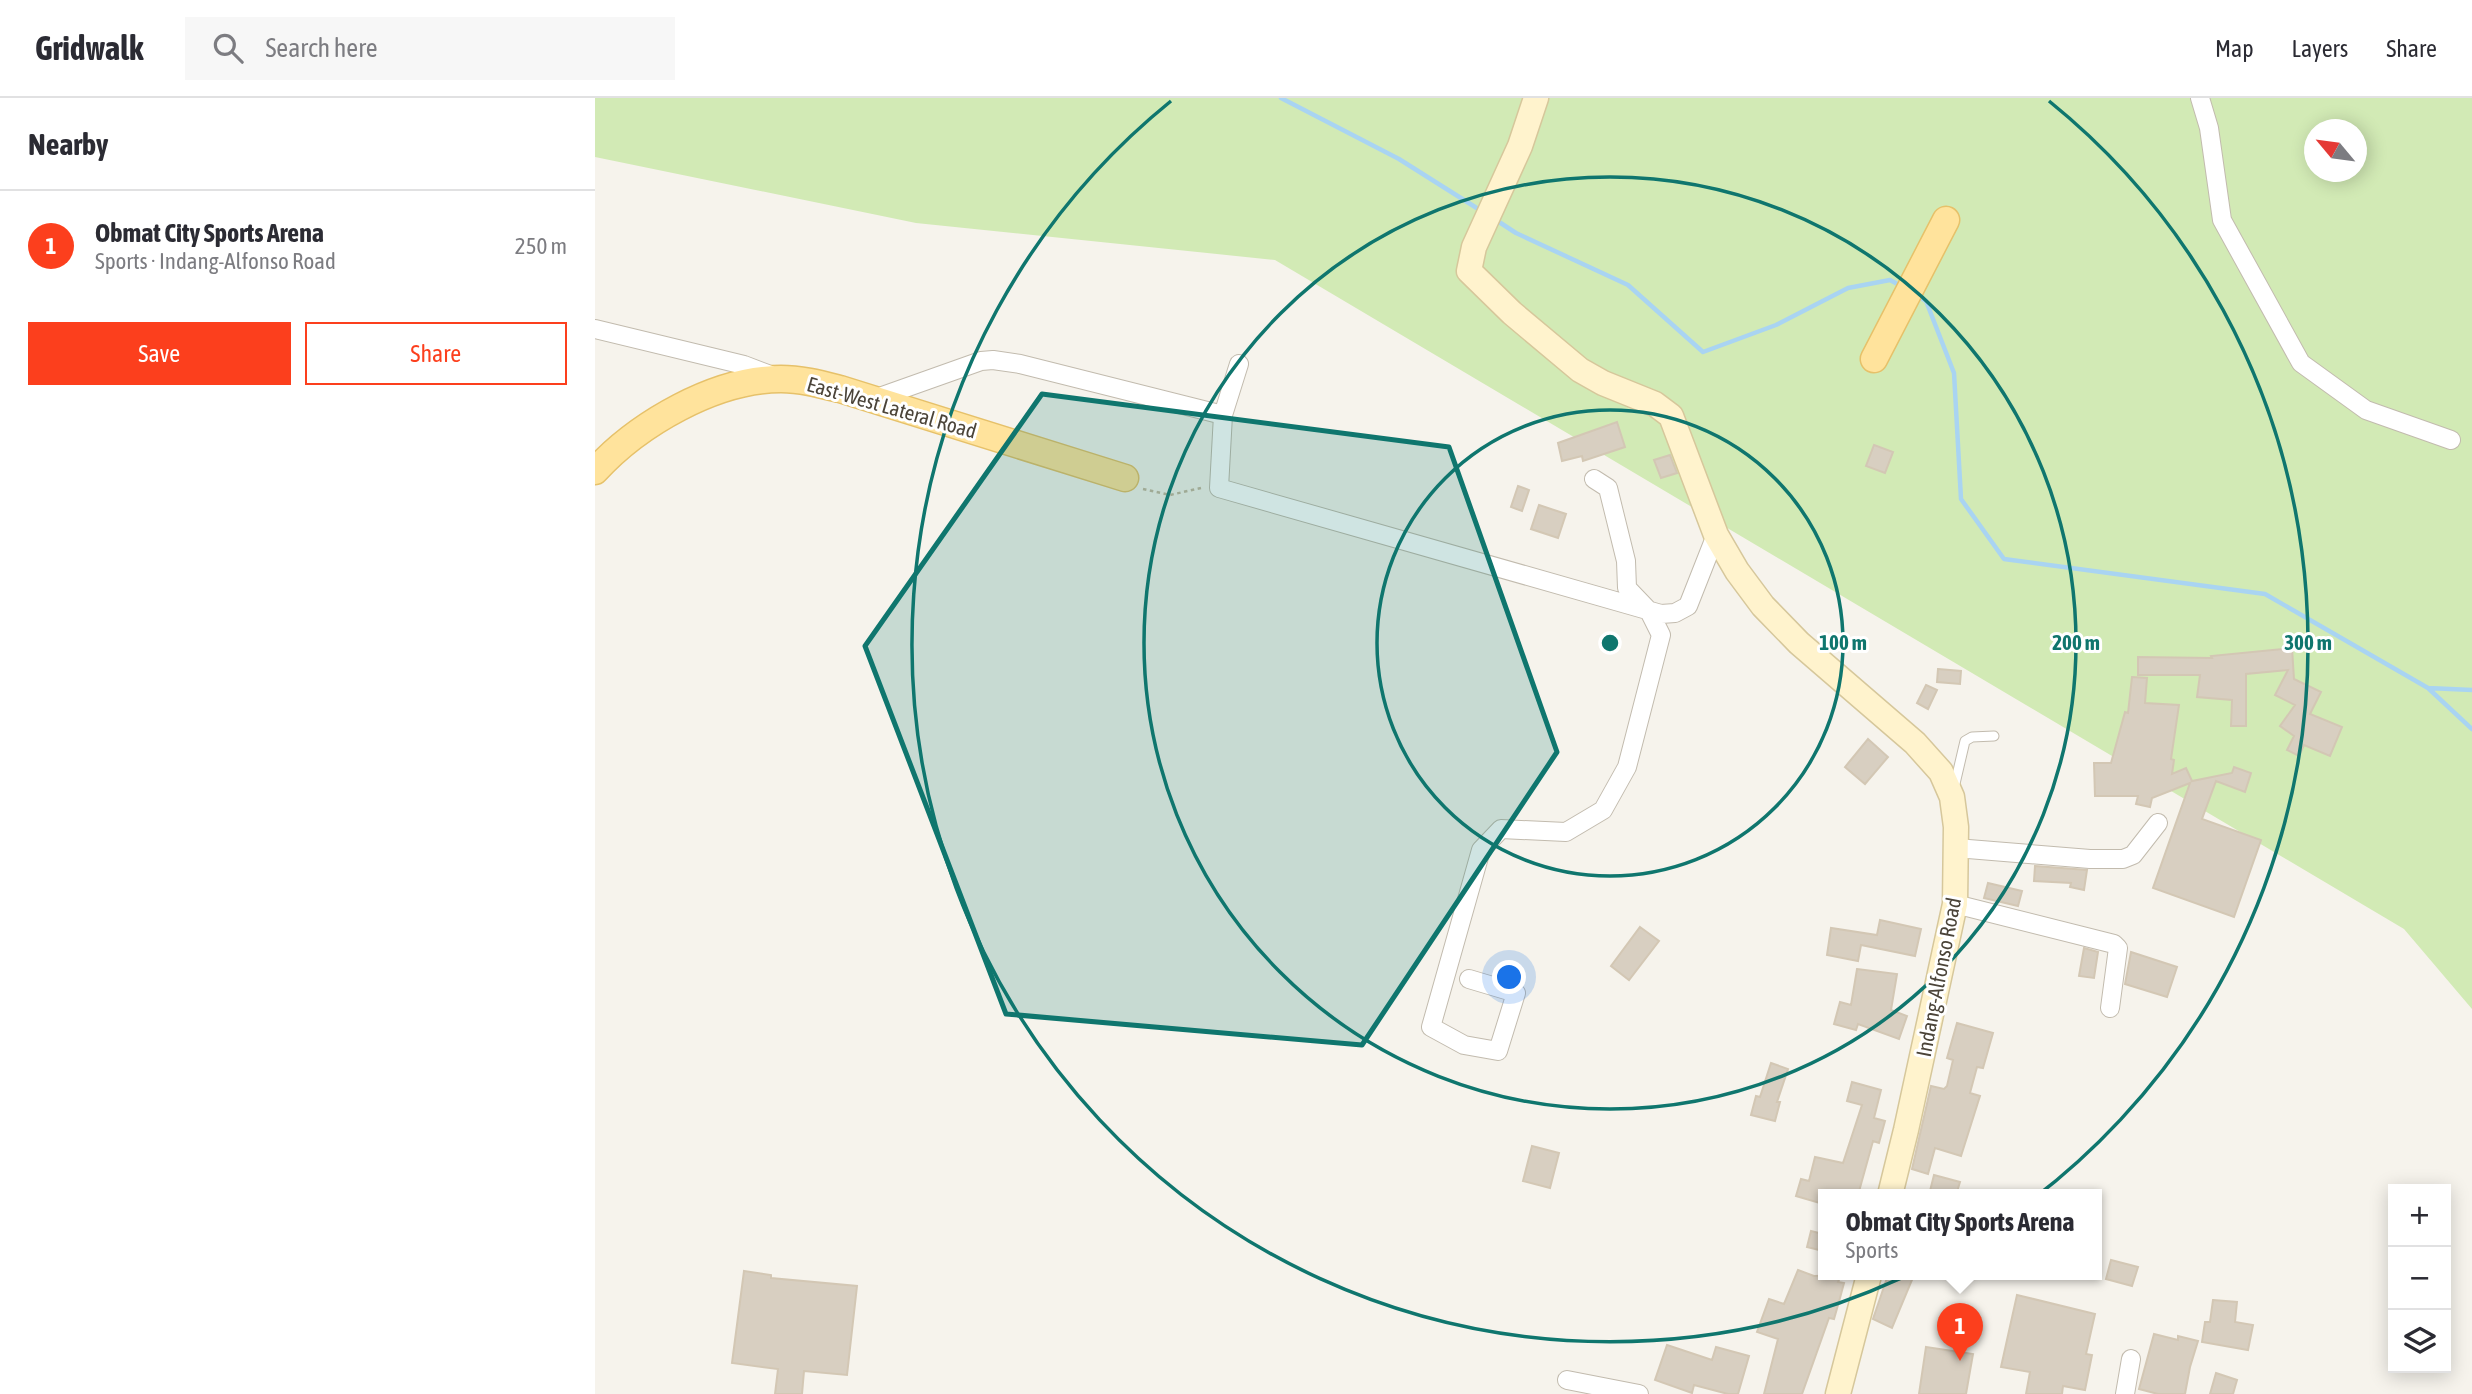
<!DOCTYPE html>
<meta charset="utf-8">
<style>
:root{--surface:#fff;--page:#f7f7f7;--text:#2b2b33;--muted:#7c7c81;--line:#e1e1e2;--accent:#fc3f1d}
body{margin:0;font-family:"Asap Condensed",sans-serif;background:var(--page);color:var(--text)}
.controls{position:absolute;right:21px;bottom:21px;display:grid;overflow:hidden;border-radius:0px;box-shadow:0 4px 18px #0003}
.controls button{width:63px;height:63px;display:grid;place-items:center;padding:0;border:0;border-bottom:2px solid var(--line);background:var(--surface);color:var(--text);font:35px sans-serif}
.compass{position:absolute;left:1709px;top:21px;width:63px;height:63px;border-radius:50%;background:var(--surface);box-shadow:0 4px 18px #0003;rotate:299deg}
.you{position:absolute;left:915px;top:880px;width:24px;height:24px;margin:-18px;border:5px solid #fff;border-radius:50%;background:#1a73e8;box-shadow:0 0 0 10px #1a73e833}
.badge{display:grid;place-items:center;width:46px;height:46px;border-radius:50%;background:var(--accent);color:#fff;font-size:23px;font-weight:700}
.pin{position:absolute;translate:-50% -58px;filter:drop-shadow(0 2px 4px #0008)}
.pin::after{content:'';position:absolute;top:37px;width:24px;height:21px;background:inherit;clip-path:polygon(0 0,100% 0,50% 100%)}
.popup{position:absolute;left:1223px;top:1091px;width:284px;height:91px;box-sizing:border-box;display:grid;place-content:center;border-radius:0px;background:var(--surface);filter:drop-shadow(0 2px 5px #0005);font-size:23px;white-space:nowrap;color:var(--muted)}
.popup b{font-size:26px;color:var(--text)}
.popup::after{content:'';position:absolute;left:50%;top:100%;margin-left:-14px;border:14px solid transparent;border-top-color:var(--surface)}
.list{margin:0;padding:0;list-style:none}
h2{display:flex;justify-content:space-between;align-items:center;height:91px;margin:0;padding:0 28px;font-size:30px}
h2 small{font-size:23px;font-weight:400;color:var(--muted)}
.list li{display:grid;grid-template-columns:46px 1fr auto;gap:21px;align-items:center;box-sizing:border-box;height:112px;padding:0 28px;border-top:2px solid var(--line)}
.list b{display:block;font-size:26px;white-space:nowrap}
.list p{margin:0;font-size:23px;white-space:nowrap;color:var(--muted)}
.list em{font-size:23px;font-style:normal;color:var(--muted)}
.actions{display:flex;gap:14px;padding:21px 28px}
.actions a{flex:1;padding:16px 0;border:2px solid var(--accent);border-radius:0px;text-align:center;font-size:24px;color:var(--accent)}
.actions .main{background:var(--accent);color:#fff}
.icon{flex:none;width:38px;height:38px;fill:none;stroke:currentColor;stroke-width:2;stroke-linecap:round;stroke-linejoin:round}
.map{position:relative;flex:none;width:1877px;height:1296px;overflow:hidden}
header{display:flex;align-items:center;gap:42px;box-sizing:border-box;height:98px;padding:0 35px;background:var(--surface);border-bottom:2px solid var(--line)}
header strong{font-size:33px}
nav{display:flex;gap:38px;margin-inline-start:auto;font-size:24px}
.search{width:490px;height:63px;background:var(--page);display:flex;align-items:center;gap:18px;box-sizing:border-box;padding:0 24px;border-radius:0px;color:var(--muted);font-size:26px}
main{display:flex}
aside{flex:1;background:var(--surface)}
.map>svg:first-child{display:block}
.green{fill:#d2eab5;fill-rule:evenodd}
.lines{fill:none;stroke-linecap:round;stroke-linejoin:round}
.stream{stroke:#a9d4f2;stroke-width:4.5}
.building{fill:#d8cfc1;stroke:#d3c7b4;stroke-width:2}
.service-casing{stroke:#c2bbae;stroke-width:11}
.minor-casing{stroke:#c2bbae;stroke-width:20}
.secondary-casing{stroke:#d6c79b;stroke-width:27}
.primary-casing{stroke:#e6c16a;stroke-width:29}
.path{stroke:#c4b79f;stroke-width:2.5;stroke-dasharray:3.5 3.5;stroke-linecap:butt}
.service{stroke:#fff;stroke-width:9}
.minor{stroke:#fff;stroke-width:18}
.secondary{stroke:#fff3cd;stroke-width:24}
.primary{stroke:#ffe39c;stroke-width:26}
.marked{fill:#0f766e;fill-opacity:0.2;stroke:#0f766e;stroke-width:5;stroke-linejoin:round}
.ring{fill:none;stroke:#0f766e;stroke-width:3.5}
.labels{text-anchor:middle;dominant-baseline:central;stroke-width:6;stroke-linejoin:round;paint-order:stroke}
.street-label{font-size:21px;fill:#4b4439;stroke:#fff}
.centre{fill:#0f766e;stroke:#fff;stroke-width:3.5}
.ring-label{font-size:21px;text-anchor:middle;font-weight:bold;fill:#0f766e;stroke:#fff;stroke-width:6;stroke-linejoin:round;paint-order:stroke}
</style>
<header>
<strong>Gridwalk</strong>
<div class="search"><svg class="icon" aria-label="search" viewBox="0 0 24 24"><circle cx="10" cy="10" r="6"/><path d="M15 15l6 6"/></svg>Search here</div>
<nav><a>Map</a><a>Layers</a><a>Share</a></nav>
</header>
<main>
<aside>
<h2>Nearby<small></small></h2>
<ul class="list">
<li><span class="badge">1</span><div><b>Obmat City Sports Arena</b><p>Sports · Indang-Alfonso Road</p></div><em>250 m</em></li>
</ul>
<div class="actions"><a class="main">Save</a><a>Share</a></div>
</aside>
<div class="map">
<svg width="1877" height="1296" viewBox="0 0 1877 1296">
<rect width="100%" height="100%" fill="#f6f3ec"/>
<path class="green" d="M0,0H1877V911L1809,831L680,162L321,125L0,59ZM1720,32H1762V74H1720Z"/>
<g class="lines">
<path class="stream" d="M686,0L804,61L888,114
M901,122L921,135L1033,187L1108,254L1181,227L1253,190L1295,182L1308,189
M1321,197L1331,203L1359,275L1366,401L1409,461L1670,496L1833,590L1877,631
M1833,590L1877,592"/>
</g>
<path class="building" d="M1022,324L1030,349L988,363L987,358L967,363L963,345Z
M1279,347L1298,354L1290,375L1271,368Z
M1075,357L1082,375L1066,380L1059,362Z
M923,388L934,392L927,413L916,409Z
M944,407L971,416L963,440L936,431Z
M1697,550L1699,581L1726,594L1715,616L1747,629L1735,658L1709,647L1704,658L1692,652L1699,638L1685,628L1700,607L1680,597L1693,572L1651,576V628H1636L1637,602L1602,599L1605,577H1543V559L1617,560L1616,558Z
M1343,571L1366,573L1365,586L1342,584Z
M1537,579L1552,580L1550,605L1584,607L1576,661L1579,662L1577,676L1591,670L1597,683L1637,675L1639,669L1656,675L1650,694L1621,683L1607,721L1666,742L1639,819L1558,790L1595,685L1557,700L1555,709L1541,706L1543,698H1500L1499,665H1516L1530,614L1533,615Z
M1331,587L1342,592L1333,611L1322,605Z
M1273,641L1293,659L1270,686L1250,669Z
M1440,768L1492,772L1489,792L1475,789L1476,785L1439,783Z
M1393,785L1427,793L1423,808L1389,800Z
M1285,822L1326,831L1320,858L1266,847L1263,863L1232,857L1236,830L1282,837Z
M1045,829L1064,843L1034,882L1016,868Z
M1489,850L1503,854L1499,880L1484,878Z
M1536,854L1582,869L1572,899L1530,886Z
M1262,871L1302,876L1296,912L1312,918L1304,941L1263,926L1261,932L1239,926L1245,904L1256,907Z
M1362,925L1398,935L1388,970L1382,969L1375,995L1385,998L1366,1058L1340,1050L1333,1076L1317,1071L1336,988L1349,991L1352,988L1358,962L1352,960Z
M1176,965L1193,971L1182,1004H1185L1180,1023L1156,1017L1161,998L1165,999Z
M1257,984L1286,992L1279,1020L1290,1023L1284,1045L1278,1043L1263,1097H1228V1106L1201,1098L1206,1081L1214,1083L1220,1059L1248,1065L1267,1007L1252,1003Z
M937,1048L964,1055L955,1090L928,1083Z
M1339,1077L1365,1084L1361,1097H1334Z
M1216,1133L1228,1136V1153L1212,1149Z
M1516,1162L1543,1169L1537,1188L1511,1181Z
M1203,1172L1219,1178L1246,1177L1243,1184L1249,1185L1245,1200L1239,1221L1234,1220L1207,1296H1169L1183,1241L1162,1234L1174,1201L1189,1206Z
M149,1173L176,1177V1180L262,1188L252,1277L209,1273L207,1296H180L183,1271L137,1265Z
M1293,1177H1319L1297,1230L1278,1221Z
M1422,1197L1500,1216L1491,1256L1497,1257L1490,1292L1468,1288L1467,1296H1431L1435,1274L1406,1269Z
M1618,1202L1642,1204L1640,1224L1658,1227L1653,1252L1607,1244L1610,1224H1615Z
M1559,1236L1583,1242V1238L1603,1243L1595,1269L1590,1296H1563L1544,1291Z
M1072,1247L1117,1262L1121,1249L1154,1258L1143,1296H1133L1099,1287L1097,1295L1060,1282Z
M1331,1249L1378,1256L1371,1296H1324Z
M1621,1275L1642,1282L1638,1296H1615Z"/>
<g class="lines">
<defs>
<path id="service" d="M1359,690L1370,643L1377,639L1399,638"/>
<path id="minor" d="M1605,0L1614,30L1627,122L1706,265L1771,312L1856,342
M0,231L149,267L178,278
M644,266L628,317L624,390L1066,516L1080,515L1093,508L1121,437
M279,301L386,263L398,262L425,266L628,317
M1361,750L1495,761H1528L1538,757L1563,725
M1360,806L1519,846L1523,850L1515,910
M874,881L921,895L903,953L869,947L836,929L886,752L906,731L971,734L1008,712L1032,669L1066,537L1054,513L1032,490L1031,463L1013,390L999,381
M972,1282L1044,1296
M1530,1296L1536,1261"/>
<path id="secondary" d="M941,0L925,48L879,149L874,173L917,215L985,272L1008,285L1060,306L1076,318L1121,437L1142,473L1168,508L1204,545L1320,645L1346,674L1357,699L1361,729L1360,806L1311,1032L1295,1097
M1243,1296L1274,1177"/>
<path id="primary" d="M1279,261L1351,122
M0,373C43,326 120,281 186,281C206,281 225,286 245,291L530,380"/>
</defs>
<use href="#service" class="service-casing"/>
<use href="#minor" class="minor-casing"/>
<use href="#secondary" class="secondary-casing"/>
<use href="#primary" class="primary-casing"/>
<path class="path" d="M548,391L575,397L606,390"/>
<use href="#service" class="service"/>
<use href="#minor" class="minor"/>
<use href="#secondary" class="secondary"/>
<use href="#primary" class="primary"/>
</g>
<path class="marked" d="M447,296L854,349L962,654L767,947L411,916L270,548Z"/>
<g class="ring">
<circle cx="1015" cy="545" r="233"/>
<circle cx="1015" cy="545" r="466"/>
<path d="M1454 3A698 698 0 1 1 576 3"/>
</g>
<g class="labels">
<g class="street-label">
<text transform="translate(297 309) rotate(16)">East-West Lateral Road</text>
<text transform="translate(1343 879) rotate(-79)">Indang-Alfonso Road</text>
</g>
</g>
<circle cx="1015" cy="545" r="10" class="centre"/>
<g class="ring-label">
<text x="1248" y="552">100 m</text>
<text x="1481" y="552">200 m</text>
<text x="1713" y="552">300 m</text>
</g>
</svg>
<div class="controls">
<button>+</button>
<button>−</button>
<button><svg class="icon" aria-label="layers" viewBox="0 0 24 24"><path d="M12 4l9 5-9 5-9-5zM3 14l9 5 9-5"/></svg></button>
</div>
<svg class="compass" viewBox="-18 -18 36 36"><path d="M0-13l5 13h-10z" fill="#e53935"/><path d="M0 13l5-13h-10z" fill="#7c7c81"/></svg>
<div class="you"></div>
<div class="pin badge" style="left:1365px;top:1263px">1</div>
<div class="popup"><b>Obmat City Sports Arena</b>Sports</div>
</div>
</main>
